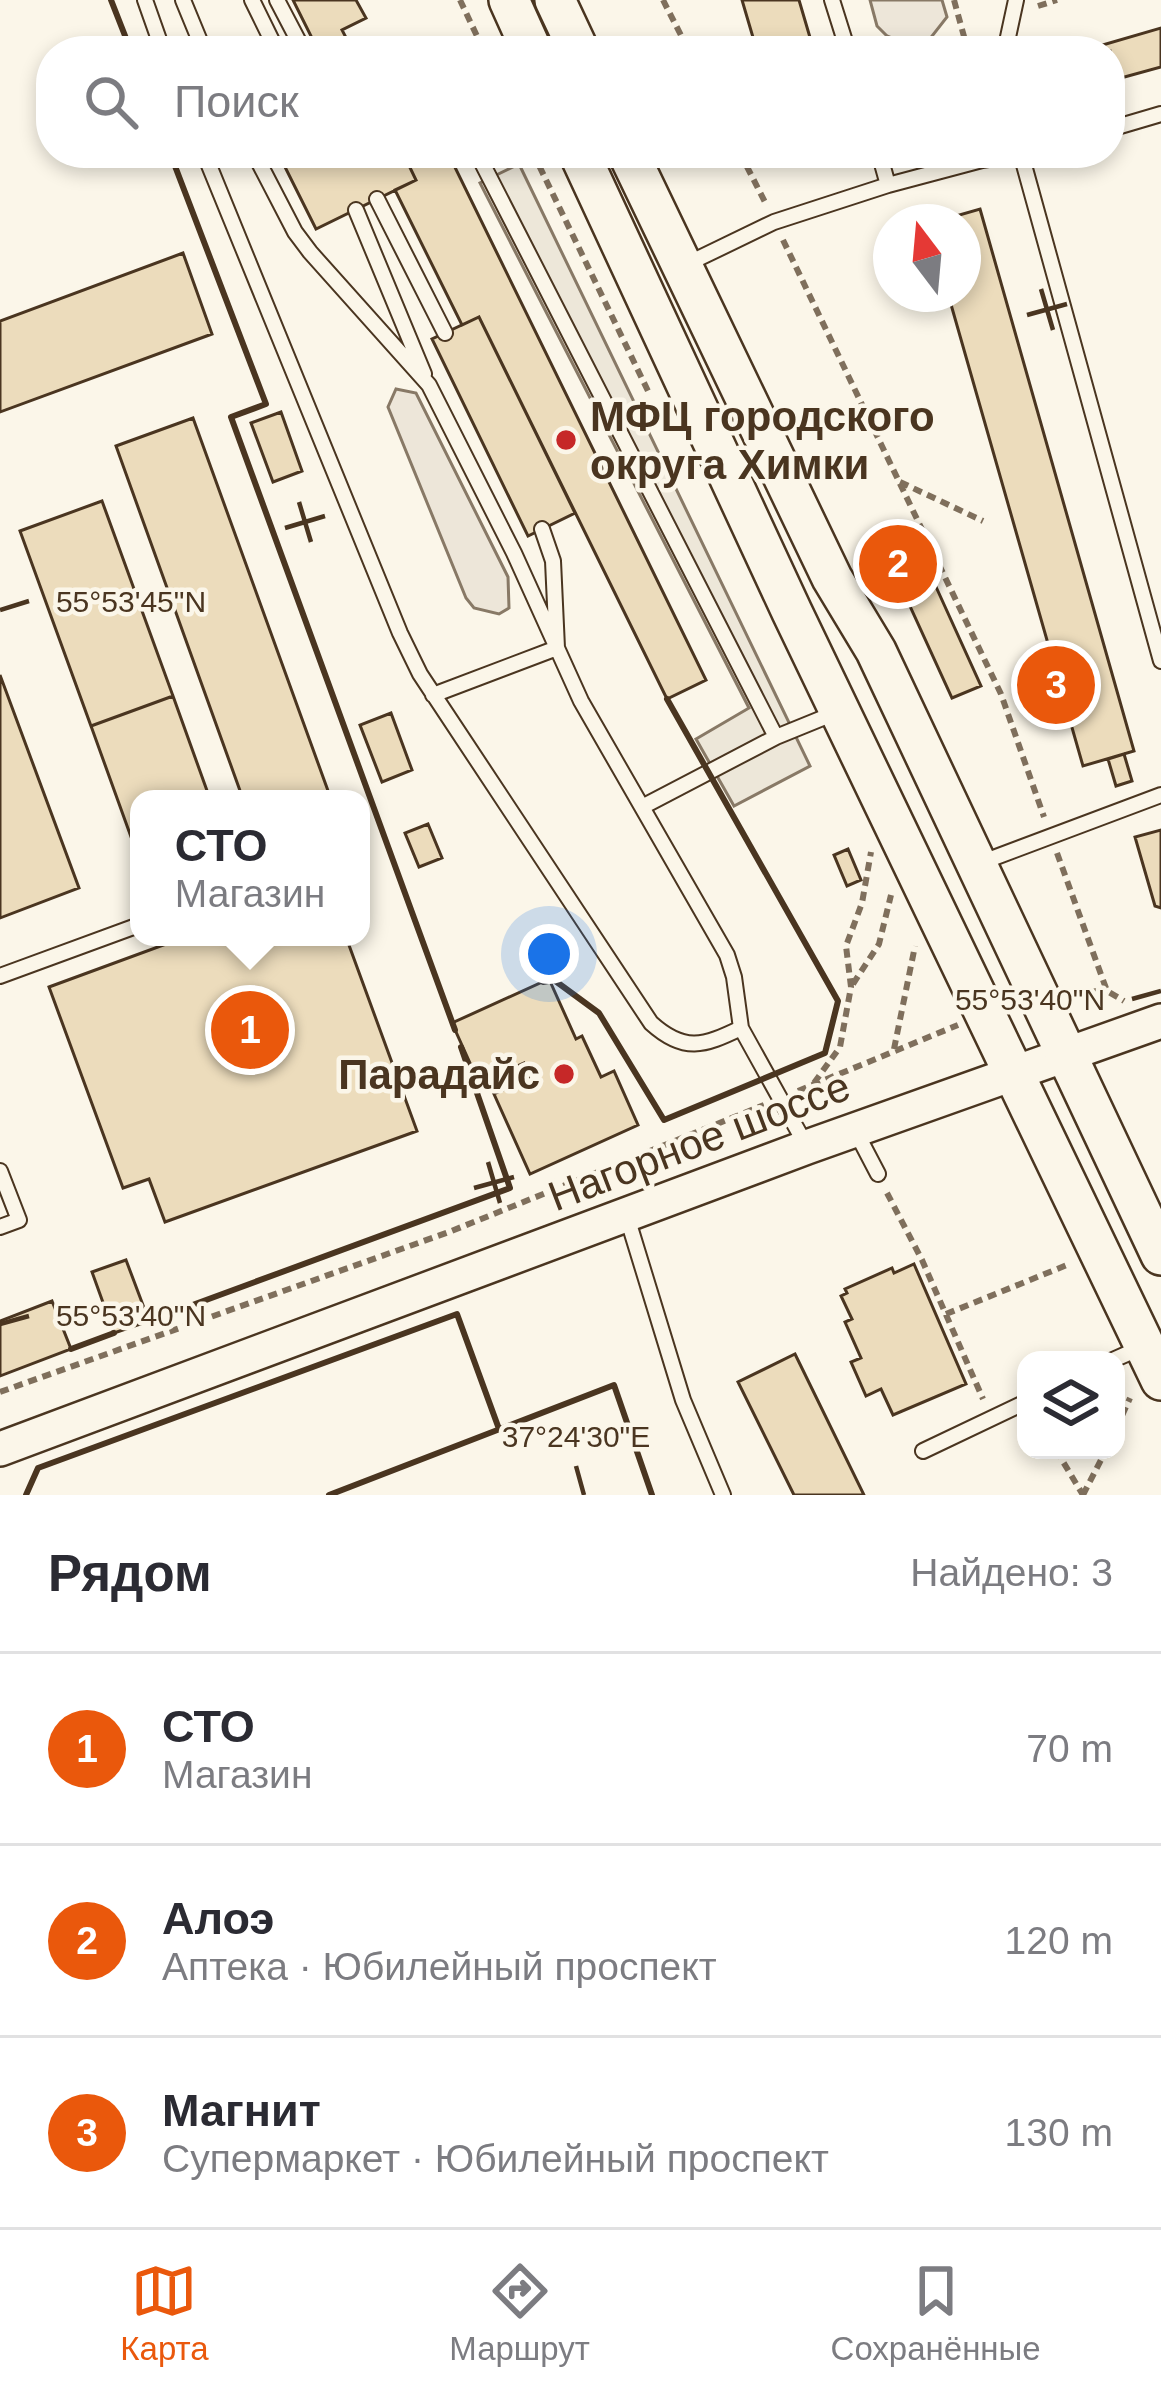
<!DOCTYPE html>
<html lang="ru">
<meta charset="utf-8">
<style>
:root{--surface:#fff;--page:#f2f2f3;--text:#2b2b33;--muted:#7c7c81;--line:#e1e1e2;--accent:#ea580c}
body{margin:0;font-family:Helvetica,sans-serif;background:var(--page);color:var(--text)}
.controls{position:absolute;right:36px;bottom:36px;display:grid;overflow:hidden;border-radius:24px;box-shadow:0 6px 18px #0003}
.controls button{width:108px;height:108px;display:grid;place-items:center;padding:0;border:0;border-bottom:3px solid var(--line);background:var(--surface);color:var(--text);font:60px sans-serif}
.compass{position:absolute;left:873px;top:204px;width:108px;height:108px;border-radius:50%;background:var(--surface);box-shadow:0 6px 18px #0003;rotate:344deg}
.you{position:absolute;left:549px;top:954px;width:42px;height:42px;margin:-30px;border:9px solid #fff;border-radius:50%;background:#1a73e8;box-shadow:0 0 0 18px #1a73e833}
.badge{display:grid;place-items:center;width:78px;height:78px;border-radius:50%;background:var(--accent);color:#fff;font-size:39px;font-weight:700}
.pin{position:absolute;translate:-50% -50%;border:6px solid #fff;box-shadow:0 3px 12px #0006}
.popup{position:absolute;left:130px;top:790px;width:240px;height:156px;box-sizing:border-box;display:grid;place-content:center;border-radius:24px;background:var(--surface);filter:drop-shadow(0 3px 9px #0005);font-size:39px;white-space:nowrap;color:var(--muted)}
.popup b{font-size:45px;color:var(--text)}
.popup::after{content:'';position:absolute;left:50%;top:100%;margin-left:-24px;border:24px solid transparent;border-top-color:var(--surface)}
.list{margin:0;padding:0;list-style:none}
h2{display:flex;justify-content:space-between;align-items:center;height:156px;margin:0;padding:0 48px;font-size:51px}
h2 small{font-size:39px;font-weight:400;color:var(--muted)}
.list li{display:grid;grid-template-columns:78px 1fr auto;gap:36px;align-items:center;box-sizing:border-box;height:192px;padding:0 48px;border-top:3px solid var(--line)}
.list b{display:block;font-size:45px;white-space:nowrap}
.list p{margin:0;font-size:39px;white-space:nowrap;color:var(--muted)}
.list em{font-size:39px;font-style:normal;color:var(--muted)}
.icon{flex:none;width:66px;height:66px;fill:none;stroke:currentColor;stroke-width:2;stroke-linecap:round;stroke-linejoin:round}
.map{position:relative;flex:none;width:1161px;height:1495px;overflow:hidden}
.search{position:absolute;background:var(--surface);box-shadow:0 6px 18px #0003;left:36px;right:36px;top:36px;height:132px;display:flex;align-items:center;gap:30px;box-sizing:border-box;padding:0 42px;border-radius:48px;color:var(--muted);font-size:45px}
.sheet{height:732px;background:var(--surface)}
nav{display:flex;justify-content:space-around;align-items:center;box-sizing:border-box;height:168px;border-top:3px solid var(--line);background:var(--surface);font-size:33px;color:var(--muted)}
nav a{display:grid;justify-items:center;gap:6px}
nav .on{color:var(--accent)}
.map>svg:first-child{display:block}
.green{fill:#ede6d9;stroke:#887966;stroke-width:3}
.parking{fill:#ede7d9;stroke:#887966;stroke-width:3}
.building{fill:#ecdcbc;stroke:#4a3520;stroke-width:3}
.lines{fill:none;stroke-linecap:round;stroke-linejoin:round}
.service-casing{stroke:#4a3520;stroke-width:18}
.tertiary-casing{stroke:#4a3520;stroke-width:38}
.secondary-casing{stroke:#4a3520;stroke-width:44}
.path{stroke:#7f6f5c;stroke-width:6;stroke-dasharray:9 6;stroke-linecap:butt}
.service{stroke:#fbf6e9;stroke-width:14}
.tertiary{stroke:#fbf6e9;stroke-width:33}
.secondary{stroke:#fbf6e9;stroke-width:39}
.wall{stroke:#4a3520;stroke-width:6}
.ticks{fill:none;stroke:#4a3520;stroke-width:4.5}
.poi-dot{fill:#c62828;stroke:#fbf6e9;stroke-width:4.5}
.labels{text-anchor:middle;dominant-baseline:central;stroke-width:9;stroke-linejoin:round;paint-order:stroke}
.poi-label{font-size:42px;font-weight:bold;fill:#4a3520;stroke:#fbf6e9;text-anchor:start}
.street-label{font-size:42px;fill:#4a3520;stroke:#fbf6e9}
.ticks-label{font-size:30px;text-anchor:middle;fill:#4a3520;stroke:#fbf6e9;stroke-width:9;stroke-linejoin:round;paint-order:stroke}
</style>
<div class="map">
<svg width="1161" height="1495" viewBox="0 0 1161 1495">
<rect width="100%" height="100%" fill="#fbf6e9"/>
<path class="green" d="M870,0H942L947,17L929,40L910,46L887,36L877,26Z
M396,389L416,393L508,577L509,608L499,614L474,608L466,598L388,407Z"/>
<path class="parking" d="M519,164L810,766L734,806L696,739L749,708L480,183Z"/>
<path class="building" d="M293,0H356L366,18L342,30L353,51H286L312,38Z
M742,0H799L814,51H757Z
M1161,28V67L1110,81V51H1082Z
M278,153H403L416,180L316,229Z
M403,153H448L706,680L667,699L479,317L462,325L395,190L416,180Z
M788,153H831L791,165Z
M980,209L1134,751L1083,766L948,294H963V222H935Z
M183,253L212,334L0,412V321Z
M479,317L575,513L528,536L432,339Z
M281,412L302,471L273,482L251,423Z
M193,418L331,799H243L116,446Z
M102,501L173,696L91,726L20,531Z
M917,545L981,686L952,698L888,558Z
M0,675L79,888L0,918Z
M173,696L210,799H139V859L91,726Z
M391,713L412,770L382,782L360,725Z
M1124,754L1132,781L1116,786L1108,759Z
M428,824L442,858L419,867L405,833Z
M1161,830V908L1155,906L1135,837Z
M848,849L861,880L847,886L834,855Z
M185,937H346L417,1131L165,1222L149,1179L123,1188L49,987Z
M549,979L576,1039L582,1036L601,1077L614,1071L638,1125L530,1174L494,1094L530,1078L524,1063L479,1083L452,1023Z
M126,1260L149,1321L114,1333L92,1272Z
M914,1264L966,1384L893,1415L881,1389L866,1396L851,1362L861,1358L845,1322L852,1319L841,1296L847,1293L845,1289L892,1268L894,1273Z
M52,1301L71,1349L0,1376V1321Z
M795,1354L864,1495H794L738,1382Z"/>
<g class="lines">
<defs>
<path id="service" d="M145,0L163,51
M183,0L204,51
M252,0L277,51
M277,0L300,44
M832,0L848,51
M1005,51L1016,0
M1110,129L1161,114
M204,153L400,633L420,674L651,1023C684,1053 704,1046 741,1028
M254,153L295,232L310,252L429,385L514,553L581,701L727,955L734,977L741,1028L807,1147
M477,153L776,737
M879,153L888,185
M984,153L982,160L1021,154L1161,661
M377,199L445,333
M356,210L424,374
M687,264L774,222L888,185L982,160
M433,695L557,648L553,561L542,529
M642,807L776,737L835,713
M980,863L1161,795
M0,976L139,925
M855,1130L878,1174
M0,1171L19,1220L0,1227
M627,1217L683,1400L723,1495
M1113,1360L1140,1348
M923,1451L1026,1402"/>
<path id="tertiary" d="M0,1449L807,1147L1161,1021"/>
<path id="secondary" d="M509,0L532,51
M555,0L579,51
M579,153L792,612L1161,1380
M628,153L832,578L876,651L1161,1255"/>
</defs>
<use href="#service" class="service-casing"/>
<use href="#tertiary" class="tertiary-casing"/>
<use href="#secondary" class="secondary-casing"/>
<path class="path" d="M460,0L484,51
M663,0L689,51
M954,0L968,51
M1038,6L1057,0
M533,153L649,393
M740,153L767,206
M783,240L1001,694L1044,817
M900,482L983,521
M1057,853L1107,991L1124,1001
M853,984L879,944L891,895
M1074,992L1107,991
M894,1049L915,946
M814,1083L840,1047L851,987L846,946L862,903L871,852
M798,1091L958,1025
M887,1193L922,1260L983,1399
M946,1314L1067,1265
M0,1392L449,1232L764,1105
M1116,1429L1130,1398
M1056,1450L1083,1495
M1083,1495L1106,1450"/>
<use href="#service" class="service"/>
<use href="#tertiary" class="tertiary"/>
<use href="#secondary" class="secondary"/>
<path class="wall" d="M111,0L131,51
M170,153L266,404L231,417L455,1030
M543,982L554,980L599,1013L664,1120L825,1053L838,1001L667,699
M149,1321L510,1188L461,1047
M71,1349L114,1333
M26,1495L38,1468L457,1314L499,1429
M329,1495L614,1385L652,1495"/>
</g>
<path class="ticks" d="M1041,289L1053,330M1027,315L1067,304M299,502L311,542M285,528L325,516M0,610L29,601M1132,999L1161,991M488,1162L500,1203M474,1188L514,1177M0,1324L29,1316M576,1466L584,1495"/>
<g class="poi-dot">
<circle cx="566" cy="440" r="12"/>
<circle cx="564" cy="1074" r="12"/>
</g>
<g class="labels">
<g class="poi-label">
<text x="590" y="416">МФЦ городского<tspan x="590" dy="48">округа Химки</tspan></text>
<text x="540" y="1074" text-anchor="end">Парадайс</text>
</g>
<g class="street-label">
<text transform="translate(699 1141) rotate(-21)">Нагорное шоссе</text>
</g>
</g>
<g class="ticks-label">
<text x="131" y="612">55°53'45"N</text>
<text x="1030" y="1010">55°53'40"N</text>
<text x="131" y="1326">55°53'40"N</text>
<text x="576" y="1447">37°24'30"E</text>
</g>
</svg>
<div class="controls">
<button><svg class="icon" aria-label="layers" viewBox="0 0 24 24"><path d="M12 4l9 5-9 5-9-5zM3 14l9 5 9-5"/></svg></button>
</div>
<svg class="compass" viewBox="-18 -18 36 36"><path d="M0-13l5 13h-10z" fill="#e53935"/><path d="M0 13l5-13h-10z" fill="#7c7c81"/></svg>
<div class="you"></div>
<div class="pin badge" style="left:250px;top:1030px">1</div>
<div class="popup"><b>СТО</b>Магазин</div>
<div class="pin badge" style="left:898px;top:564px">2</div>
<div class="pin badge" style="left:1056px;top:685px">3</div>
<div class="search"><svg class="icon" aria-label="search" viewBox="0 0 24 24"><circle cx="10" cy="10" r="6"/><path d="M15 15l6 6"/></svg>Поиск</div>
</div>
<section class="sheet">
<h2>Рядом<small>Найдено: 3</small></h2>
<ul class="list">
<li><span class="badge">1</span><div><b>СТО</b><p>Магазин</p></div><em>70 m</em></li>
<li><span class="badge">2</span><div><b>Алоэ</b><p>Аптека · Юбилейный проспект</p></div><em>120 m</em></li>
<li><span class="badge">3</span><div><b>Магнит</b><p>Супермаркет · Юбилейный проспект</p></div><em>130 m</em></li>
</ul>
</section>
<nav>
<a class="on"><svg class="icon" aria-label="map" viewBox="0 0 24 24"><path d="M3 6l6-2 6 2 6-2v14l-6 2-6-2-6 2zM9 4v14M15 6v14"/></svg>Карта</a>
<a><svg class="icon" aria-label="directions" viewBox="0 0 24 24"><path d="M12 3l9 9-9 9-9-9zM9 14v-3h6M13 9l2 2-2 2"/></svg>Маршрут</a>
<a><svg class="icon" aria-label="saved" viewBox="0 0 24 24"><path d="M7 4h10v16l-5-4-5 4z"/></svg>Сохранённые</a>
</nav>
